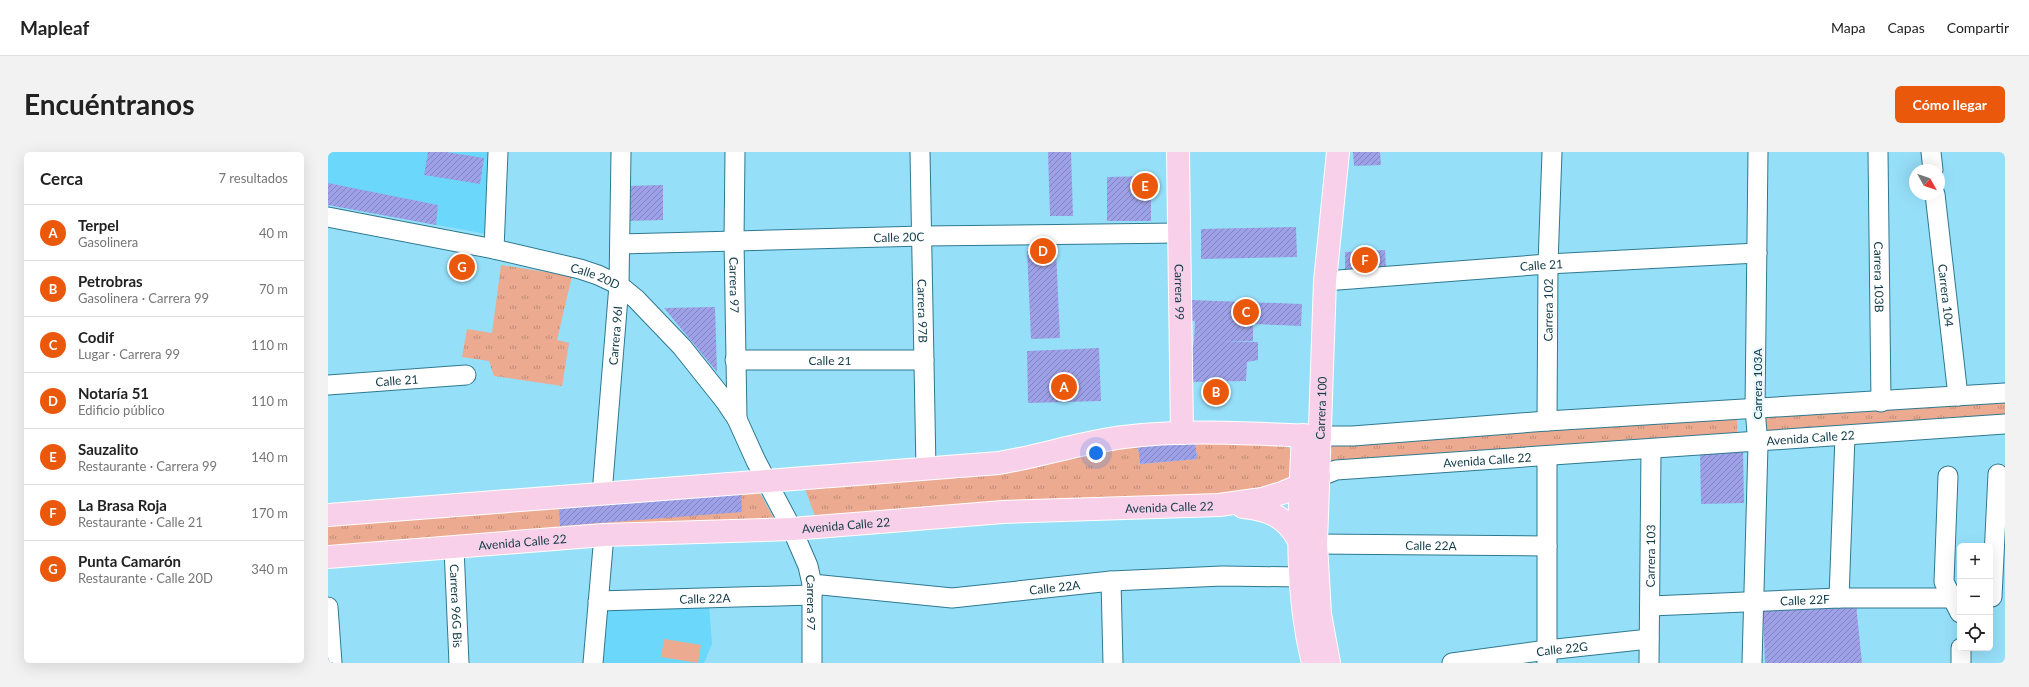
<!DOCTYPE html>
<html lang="es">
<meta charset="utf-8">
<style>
:root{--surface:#fff;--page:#f2f2f2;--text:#222;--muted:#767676;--line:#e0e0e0;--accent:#ea580c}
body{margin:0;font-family:Lato,sans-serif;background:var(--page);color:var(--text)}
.controls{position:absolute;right:12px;bottom:12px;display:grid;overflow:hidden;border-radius:6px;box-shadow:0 4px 16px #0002}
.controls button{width:36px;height:36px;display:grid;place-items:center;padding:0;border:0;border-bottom:1px solid var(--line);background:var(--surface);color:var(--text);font:20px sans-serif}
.compass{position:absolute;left:1581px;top:12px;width:36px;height:36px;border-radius:50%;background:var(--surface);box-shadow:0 4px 16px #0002;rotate:130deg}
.you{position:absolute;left:768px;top:301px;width:14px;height:14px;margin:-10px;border:3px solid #fff;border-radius:50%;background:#1a73e8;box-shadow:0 0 0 6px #1a73e833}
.badge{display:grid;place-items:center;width:26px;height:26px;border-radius:50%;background:var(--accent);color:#fff;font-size:13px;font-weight:700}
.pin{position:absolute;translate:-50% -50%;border:2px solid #fff;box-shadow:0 1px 4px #0006}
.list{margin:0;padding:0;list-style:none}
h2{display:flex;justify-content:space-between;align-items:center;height:52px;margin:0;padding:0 16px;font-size:17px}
h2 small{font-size:13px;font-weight:400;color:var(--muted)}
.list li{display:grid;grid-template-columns:26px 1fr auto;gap:12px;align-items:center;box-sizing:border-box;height:56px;padding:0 16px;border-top:1px solid var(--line)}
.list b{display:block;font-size:15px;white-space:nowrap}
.list p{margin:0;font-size:13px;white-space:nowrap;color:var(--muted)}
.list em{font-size:13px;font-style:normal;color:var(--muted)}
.icon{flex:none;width:22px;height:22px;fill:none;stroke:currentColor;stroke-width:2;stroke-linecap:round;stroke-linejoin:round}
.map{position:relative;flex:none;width:1677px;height:511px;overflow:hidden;border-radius:6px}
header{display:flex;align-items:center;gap:24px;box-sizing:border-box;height:56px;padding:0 20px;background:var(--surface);border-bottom:1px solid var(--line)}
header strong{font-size:19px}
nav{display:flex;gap:22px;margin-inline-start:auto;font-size:14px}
.intro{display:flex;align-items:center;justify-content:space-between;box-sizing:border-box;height:96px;padding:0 24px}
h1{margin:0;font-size:28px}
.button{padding:10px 18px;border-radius:6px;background:var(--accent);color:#fff;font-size:14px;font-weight:700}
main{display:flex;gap:24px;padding:0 24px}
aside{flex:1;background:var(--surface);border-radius:6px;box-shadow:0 4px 16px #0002}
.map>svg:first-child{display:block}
.built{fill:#6bd8fb}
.grass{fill:url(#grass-tufts)}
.pitch{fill:#ecaa90}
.building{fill:url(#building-hatch)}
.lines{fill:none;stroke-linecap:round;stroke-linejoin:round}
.minor-casing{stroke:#2e7990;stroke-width:21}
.major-casing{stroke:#fff;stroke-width:24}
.minor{stroke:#fff;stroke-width:19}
.major{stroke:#f9d0e9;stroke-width:22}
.labels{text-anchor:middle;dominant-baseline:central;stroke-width:4;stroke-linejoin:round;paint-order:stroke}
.street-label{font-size:12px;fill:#113b48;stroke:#e6f7fd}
</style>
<header>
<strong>Mapleaf</strong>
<nav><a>Mapa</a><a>Capas</a><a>Compartir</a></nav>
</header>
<div class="intro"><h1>Encuéntranos</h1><a class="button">Cómo llegar</a></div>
<main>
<aside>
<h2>Cerca<small>7 resultados</small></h2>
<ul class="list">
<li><span class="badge">A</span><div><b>Terpel</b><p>Gasolinera</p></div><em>40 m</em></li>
<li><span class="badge">B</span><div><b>Petrobras</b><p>Gasolinera · Carrera 99</p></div><em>70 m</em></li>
<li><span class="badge">C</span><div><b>Codif</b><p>Lugar · Carrera 99</p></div><em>110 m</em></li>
<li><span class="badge">D</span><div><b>Notaría 51</b><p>Edificio público</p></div><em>110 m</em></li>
<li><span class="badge">E</span><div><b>Sauzalito</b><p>Restaurante · Carrera 99</p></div><em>140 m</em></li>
<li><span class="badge">F</span><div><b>La Brasa Roja</b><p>Restaurante · Calle 21</p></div><em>170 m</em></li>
<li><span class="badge">G</span><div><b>Punta Camarón</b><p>Restaurante · Calle 20D</p></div><em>340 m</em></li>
</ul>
</aside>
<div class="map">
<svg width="1677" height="511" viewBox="0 0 1677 511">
<defs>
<pattern id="grass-tufts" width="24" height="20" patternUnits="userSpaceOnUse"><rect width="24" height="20" fill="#ecaa90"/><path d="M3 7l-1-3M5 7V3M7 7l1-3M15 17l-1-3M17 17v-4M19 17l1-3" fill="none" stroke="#be8c78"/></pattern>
<pattern id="building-hatch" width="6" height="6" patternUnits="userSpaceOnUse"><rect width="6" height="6" fill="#9ea1e7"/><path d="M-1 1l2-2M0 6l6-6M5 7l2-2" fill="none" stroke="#7f84bd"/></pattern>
</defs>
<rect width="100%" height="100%" fill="#96dff9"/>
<path class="built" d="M0,0H162L158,82L0,53Z
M381,453L384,492L376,511H273L278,456Z"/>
<path class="grass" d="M173,113L244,124L229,188L241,191L234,234L166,224L161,209L134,205L139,177L164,181Z
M1677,248V266L1433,284V262Z
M1409,263V286L1001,314L1000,292Z
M867,288L958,293L964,299C964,331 964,327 935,340L650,353L487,364L476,334L810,293L812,312L869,307Z
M430,338L447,368L0,397V369Z"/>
<path class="pitch" d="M336,487L373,493L370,511L333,505Z"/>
<path class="building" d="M100,0H118L156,6L152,32L96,23Z
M720,0H743L745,64H722Z
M1025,0H1052L1053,13L1026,14Z
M823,24V69H779V25Z
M0,31L110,53L108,73L0,53Z
M335,33V68L299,69L298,34Z
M968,75L969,105L873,107V77Z
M728,98L732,186L703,187L699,99Z
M1057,98L1058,116L1017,117V100Z
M863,148L974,152L973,174L925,172V189H893L930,190V208L919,210L918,229L863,230L862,208L866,189L867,169H862Z
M387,155L389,220L336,156Z
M771,196L773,249L700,251L699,199Z
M876,236H899V249H876Z
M867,288L869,307L812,312L810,293Z
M1415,297L1416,351L1373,352L1372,301Z
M413,341L414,360L232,374L231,354Z
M1528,452L1534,511H1437L1435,459Z"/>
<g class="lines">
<defs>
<g id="minor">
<path id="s1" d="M407,0L406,88L409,267"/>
<path id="s2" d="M592,0L598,317"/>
<path id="s3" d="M1550,0L1553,250"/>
<path d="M1603,0L1605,18"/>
<path id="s4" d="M1607,42L1630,244"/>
<path id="s5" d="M0,65L166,97L252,117L270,123L291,133L308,147L354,195L397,249L409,267L428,309L464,377L480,414L484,432V511"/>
<path id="s6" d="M292,92L595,84L851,81"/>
<path d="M166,97L170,0"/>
<path id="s7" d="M997,129L1220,112L1429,101"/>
<path id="s8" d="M407,208H596"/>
<path id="s9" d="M0,233L138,223"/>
<path id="s10" d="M1219,269L1220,112L1224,0"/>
<path d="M992,284H1025L1219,269L1677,241"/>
<path d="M1219,305V511"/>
<path d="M1620,324L1616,430L1632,461"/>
<path id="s11" d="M991,325L1008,318L1677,272"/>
<path id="s12" d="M274,342L291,133L293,0"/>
<path id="s13" d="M988,392L1219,394"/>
<path id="s14" d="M126,396L131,511"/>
<path d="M783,429L785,511"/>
<path id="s15" d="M484,432L624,446L783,429L894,424L971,425"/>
<path d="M1664,445L1670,322"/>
<path d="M1511,446L1517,284"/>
<path id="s16" d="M270,449L484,443"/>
<path id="s17" d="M1323,454L1511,446H1632"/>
<path d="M0,455L4,511"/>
<path d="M1633,496V511"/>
<path d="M265,511L276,383"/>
<path id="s18" d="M1124,511L1219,498L1321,487"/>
<path id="s19" d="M1321,511L1323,298"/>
<path d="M1424,511L1430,293L1427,257L1430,0"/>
</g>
<g id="major">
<path id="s20" d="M850,0L854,281"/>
<path d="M975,283C971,361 966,435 985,511"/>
<path d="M915,355C939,357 957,364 970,387"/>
<path d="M0,363L671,311C713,304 754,290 796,285C861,277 927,282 992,284"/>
<path id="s21" d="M0,405L276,383L464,377L675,360L891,353L934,347L954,341L991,325"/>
<path id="s22" d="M1001,511L992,462L988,392L997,129L1010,0"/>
</g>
</defs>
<use href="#minor" class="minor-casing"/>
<use href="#major" class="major-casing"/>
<use href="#minor" class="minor"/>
<use href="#major" class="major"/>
</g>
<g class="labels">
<g class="street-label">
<text stroke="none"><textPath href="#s6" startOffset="279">Calle 20C</textPath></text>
<text stroke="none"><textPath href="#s7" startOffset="217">Calle 21</textPath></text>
<text stroke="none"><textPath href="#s5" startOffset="274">Calle 20D</textPath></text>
<text stroke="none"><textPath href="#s3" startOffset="125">Carrera 103B</textPath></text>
<text stroke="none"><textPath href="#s1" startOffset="133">Carrera 97</textPath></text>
<text stroke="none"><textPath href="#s20" startOffset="140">Carrera 99</textPath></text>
<text stroke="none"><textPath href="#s4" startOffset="102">Carrera 104</textPath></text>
<text stroke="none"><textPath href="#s10" startOffset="111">Carrera 102</textPath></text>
<text stroke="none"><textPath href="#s2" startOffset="159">Carrera 97B</textPath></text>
<text stroke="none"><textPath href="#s12" startOffset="159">Carrera 96I</textPath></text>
<text stroke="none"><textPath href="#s8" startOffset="95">Calle 21</textPath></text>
<text stroke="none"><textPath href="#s9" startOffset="69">Calle 21</textPath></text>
<text transform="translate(1429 232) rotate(-90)">Carrera 103A</text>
<text stroke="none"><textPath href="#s22" startOffset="256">Carrera 100</textPath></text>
<text stroke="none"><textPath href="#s11" startOffset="494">Avenida Calle 22</textPath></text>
<text stroke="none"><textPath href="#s11" startOffset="170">Avenida Calle 22</textPath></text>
<text stroke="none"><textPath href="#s21" startOffset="843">Avenida Calle 22</textPath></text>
<text stroke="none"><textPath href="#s21" startOffset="519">Avenida Calle 22</textPath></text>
<text stroke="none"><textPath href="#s21" startOffset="195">Avenida Calle 22</textPath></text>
<text stroke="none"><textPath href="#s13" startOffset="115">Calle 22A</textPath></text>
<text stroke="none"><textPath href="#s19" startOffset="107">Carrera 103</textPath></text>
<text stroke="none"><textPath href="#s15" startOffset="244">Calle 22A</textPath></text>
<text stroke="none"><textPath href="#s16" startOffset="107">Calle 22A</textPath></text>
<text stroke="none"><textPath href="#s17" startOffset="154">Calle 22F</textPath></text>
<text stroke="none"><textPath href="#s5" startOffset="679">Carrera 97</textPath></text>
<text stroke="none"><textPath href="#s14" startOffset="58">Carrera 96G Bis</textPath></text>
<text stroke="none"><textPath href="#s18" startOffset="111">Calle 22G</textPath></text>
</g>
</g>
</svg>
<div class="controls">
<button>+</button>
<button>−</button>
<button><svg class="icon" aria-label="locate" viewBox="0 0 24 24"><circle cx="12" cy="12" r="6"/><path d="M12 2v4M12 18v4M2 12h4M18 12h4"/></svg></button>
</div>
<svg class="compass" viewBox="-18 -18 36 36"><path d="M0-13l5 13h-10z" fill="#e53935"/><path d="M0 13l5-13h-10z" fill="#767676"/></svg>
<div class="you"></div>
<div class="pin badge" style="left:736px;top:235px">A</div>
<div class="pin badge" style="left:888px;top:240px">B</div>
<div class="pin badge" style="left:918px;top:160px">C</div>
<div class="pin badge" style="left:715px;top:99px">D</div>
<div class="pin badge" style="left:817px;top:34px">E</div>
<div class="pin badge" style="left:1037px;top:108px">F</div>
<div class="pin badge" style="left:134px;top:115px">G</div>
</div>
</main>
